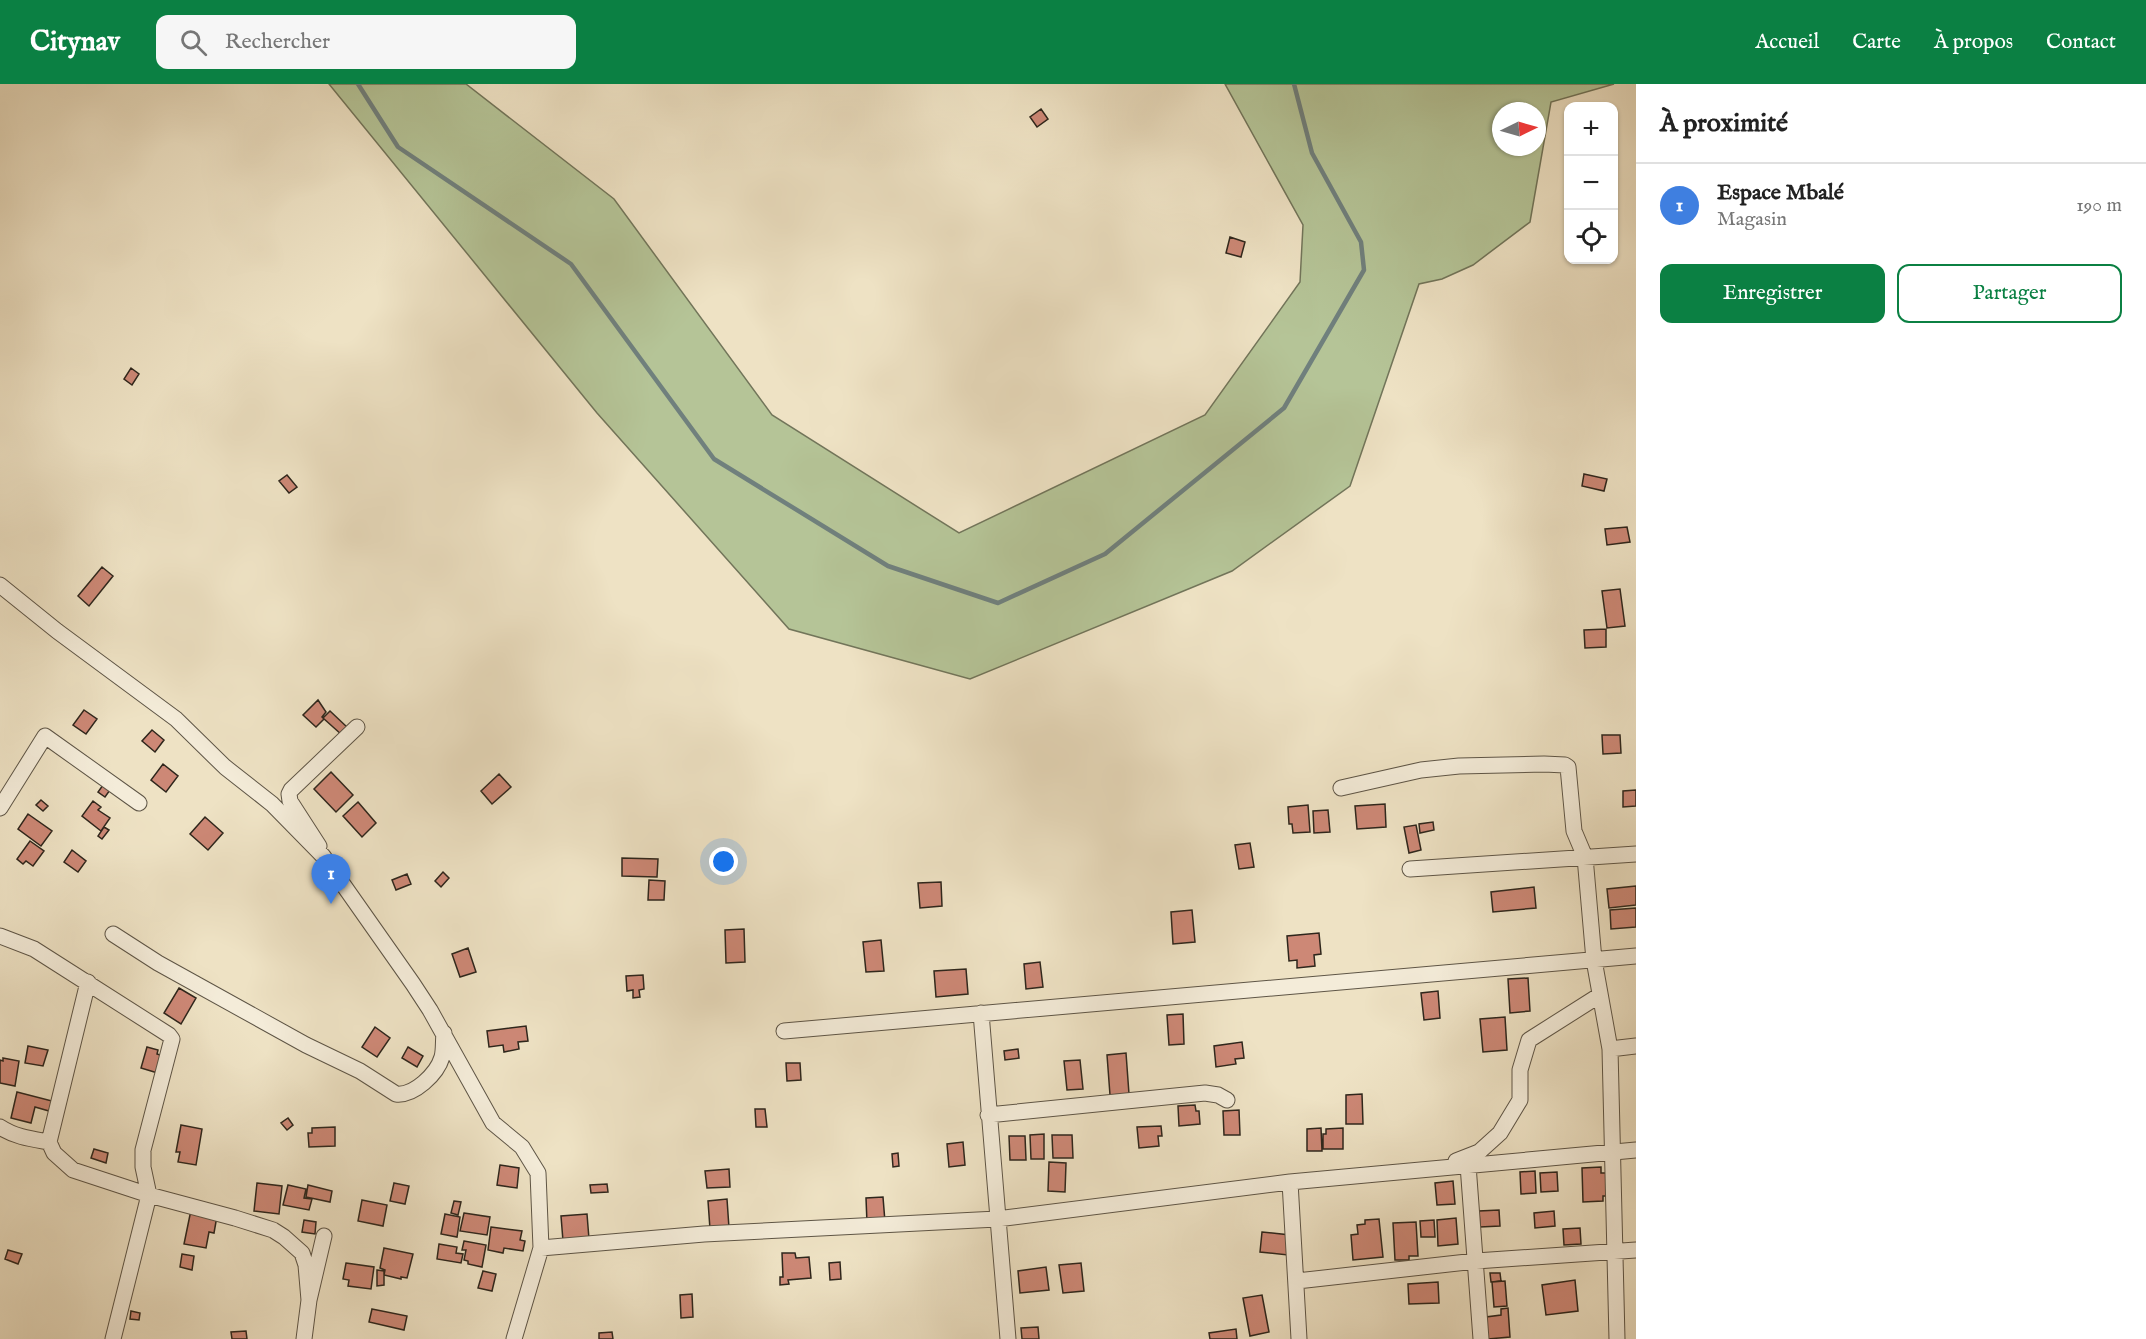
<!DOCTYPE html>
<html lang="fr">
<meta charset="utf-8">
<style>
:root{--surface:#fff;--page:#f6f6f6;--text:#222;--muted:#767676;--line:#e0e0e0;--accent:#0b8043}
body{margin:0;font-family:"IM FELL English",serif;background:var(--page);color:var(--text)}
.controls{position:absolute;right:18px;top:18px;display:grid;overflow:hidden;border-radius:12px;box-shadow:0 2px 4px #0004}
.controls button{width:54px;height:54px;display:grid;place-items:center;padding:0;border:0;border-bottom:2px solid var(--line);background:var(--surface);color:var(--text);font:30px sans-serif}
.compass{position:absolute;left:1492px;top:18px;width:54px;height:54px;border-radius:50%;background:var(--surface);box-shadow:0 2px 4px #0004;rotate:85deg}
.you{position:absolute;left:724px;top:778px;width:21px;height:21px;margin:-15px;border:4px solid #fff;border-radius:50%;background:#1a73e8;box-shadow:0 0 0 9px #1a73e833}
.badge{display:grid;place-items:center;width:39px;height:39px;border-radius:50%;background:var(--accent);color:#fff;font-size:20px;font-weight:700}
.pin{position:absolute;translate:-50% -50px;filter:drop-shadow(0 2px 3px #0008)}
.pin::after{content:'';position:absolute;top:32px;width:21px;height:18px;background:inherit;clip-path:polygon(0 0,100% 0,50% 100%)}
.list{margin:0;padding:0;list-style:none}
h2{display:flex;justify-content:space-between;align-items:center;height:78px;margin:0;padding:0 24px;font-size:26px}
h2 small{font-size:20px;font-weight:400;color:var(--muted)}
.list li{display:grid;grid-template-columns:39px 1fr auto;gap:18px;align-items:center;box-sizing:border-box;height:84px;padding:0 24px;border-top:2px solid var(--line)}
.list b{display:block;font-size:22px;white-space:nowrap}
.list p{margin:0;font-size:20px;white-space:nowrap;color:var(--muted)}
.list em{font-size:20px;font-style:normal;color:var(--muted)}
.actions{display:flex;gap:12px;padding:18px 24px}
.actions a{flex:1;padding:14px 0;border:2px solid var(--accent);border-radius:12px;text-align:center;font-size:21px;color:var(--accent)}
.actions .main{background:var(--accent);color:#fff}
.icon{flex:none;width:33px;height:33px;fill:none;stroke:currentColor;stroke-width:2;stroke-linecap:round;stroke-linejoin:round}
.map{position:relative;flex:none;width:1636px;height:1255px;overflow:hidden}
header{display:flex;align-items:center;gap:36px;box-sizing:border-box;height:84px;padding:0 30px;background:var(--accent);color:#fff}
header strong{font-size:28px}
nav{display:flex;gap:33px;margin-inline-start:auto;font-size:21px}
.search{width:420px;height:54px;background:var(--page);display:flex;align-items:center;gap:15px;box-sizing:border-box;padding:0 21px;border-radius:12px;color:var(--muted);font-size:22px}
main{display:flex}
aside{flex:1;background:var(--surface)}
.map>svg:first-child{display:block}
.green{fill:#b5c497;stroke:#72755a;stroke-width:1.5;fill-rule:evenodd}
.lines{fill:none;stroke-linecap:round;stroke-linejoin:round}
.stream{stroke:#70807d;stroke-width:4.5}
.building{fill:#cd8876;stroke:#2e261c;stroke-width:1.5}
.street-casing{stroke:#5e5546;stroke-width:17}
.street{stroke:#f4ecd9;stroke-width:15}
</style>
<header>
<strong>Citynav</strong>
<div class="search"><svg class="icon" aria-label="search" viewBox="0 0 24 24"><circle cx="10" cy="10" r="6"/><path d="M15 15l6 6"/></svg>Rechercher</div>
<nav><a>Accueil</a><a>Carte</a><a>À propos</a><a>Contact</a></nav>
</header>
<main>
<div class="map">
<svg width="1636" height="1255" viewBox="0 0 1636 1255">
<rect width="100%" height="100%" fill="#eee2c4"/>
<filter id="stains"><feTurbulence type="fractalNoise" baseFrequency=".00333" numOctaves="4"/><feColorMatrix values="0 0 0 0 .2 0 0 0 0 .09 0 0 0 0 .02 0 0 0 .5 -.17"/></filter>
<radialGradient id="worn" r=".72"><stop offset=".6" stop-color="#630" stop-opacity="0"/><stop offset="1" stop-color="#630" stop-opacity=".3"/></radialGradient>
<path class="green" d="M329,0H466L614,115L772,331L959,449L1205,331L1300,198L1303,141L1225,0H1614L1551,18L1530,138L1473,181L1442,195L1419,200L1350,402L1232,487L970,595L789,545L597,329ZM1501,27H1537V63H1501Z"/>
<g class="lines">
<path class="stream" d="M358,0L398,63L571,180L714,375L888,482L998,519L1105,470L1284,324L1364,186L1361,158L1312,69L1294,0"/>
</g>
<path class="building" d="M1041,25L1048,35L1037,43L1030,33Z
M1230,153L1245,158L1241,173L1226,169Z
M131,284L139,290L132,301L124,295Z
M1584,390L1607,395L1604,407L1582,402Z
M287,391L297,403L289,409L279,397Z
M1627,443L1630,458L1607,461L1605,445Z
M102,483L113,492L89,522L78,512Z
M1620,505L1625,542L1607,544L1602,507Z
M1606,545V563L1585,564L1584,546Z
M318,616L326,628L322,633L324,635L316,643L303,631Z
M84,626L97,635L86,650L73,641Z
M330,627L348,644L342,651L323,634Z
M152,646L164,656L155,668L142,657Z
M1602,651H1620L1621,669L1603,670Z
M163,680L178,692L166,708L151,696Z
M331,688L353,711L336,728L314,705Z
M499,690L511,703L492,720L481,707Z
M103,701L110,706L105,713L98,708Z
M1636,706V722L1623,723V707Z
M41,716L48,722L43,727L36,721Z
M93,717L101,723L98,726L110,734L101,747L82,732Z
M358,718L376,739L362,753L343,732Z
M1385,720L1386,743L1357,745L1355,722Z
M1308,721L1310,748L1293,749L1292,740H1289L1288,723Z
M1328,726L1330,748L1314,749L1313,727Z
M28,730L52,747L41,762L18,745Z
M205,733L223,749L208,766L190,750Z
M1433,738L1434,746L1420,749L1419,740Z
M1416,741L1421,766L1409,769L1404,743Z
M104,743L109,746L102,755L98,752Z
M30,757L44,767L33,782L26,777L23,780L17,775Z
M1250,759L1254,783L1239,785L1235,761Z
M72,766L86,777L78,788L64,778Z
M622,774L658,775L657,793L622,792Z
M443,788L449,794L441,803L435,797Z
M407,790L411,800L396,806L392,796Z
M649,796L665,797L664,816H648Z
M941,798L942,822L920,824L918,799Z
M1636,802V821L1609,824L1607,805Z
M1534,803L1536,824L1493,828L1491,808Z
M1636,824V843L1611,845L1610,826Z
M1192,826L1195,858L1173,860L1171,828Z
M744,845L745,878L726,879L725,846Z
M1319,849L1321,870L1314,871L1315,882L1297,884V876L1289,877L1287,852Z
M881,856L884,887L866,888L863,858Z
M468,864L476,888L460,893L452,870Z
M1040,878L1043,903L1026,905L1024,880Z
M966,885L968,910L936,913L934,887Z
M643,891L644,905L639,906L640,913L633,914V906L627,907L626,892Z
M1528,894L1530,927L1510,929L1508,895Z
M179,904L196,914L181,940L164,929Z
M1438,907L1440,934L1424,936L1421,909Z
M1183,930L1184,960L1169,961L1167,931Z
M1505,933L1507,966L1483,968L1480,935Z
M526,942L528,957L518,958L519,965L504,968L503,961L489,963L487,947Z
M375,943L390,954L377,973L362,963Z
M1242,958L1244,974L1235,975L1236,980L1216,983L1214,962Z
M28,962L48,966L43,982L25,979Z
M147,963L158,966L157,970L166,973L161,990L141,984Z
M408,963L423,972L417,983L402,974Z
M1018,965L1019,974L1005,976L1004,967Z
M1126,969L1129,1010L1110,1011L1107,971Z
M3,974L19,977L15,1002L0,999V976L3,977Z
M1080,976L1083,1005L1067,1006L1064,977Z
M786,979H800L801,996L787,997Z
M17,1008L52,1017L49,1027L35,1023L31,1039L11,1034Z
M1362,1010L1363,1040H1346V1011Z
M1195,1021L1196,1027H1199L1200,1040L1179,1042L1178,1022Z
M755,1025H765L767,1043H756Z
M1239,1026L1240,1051H1224L1223,1027Z
M288,1034L293,1041L287,1046L281,1039Z
M181,1041L202,1045L196,1081L178,1078L180,1068H176Z
M1161,1042L1162,1052H1158L1159,1062L1139,1064L1137,1043Z
M335,1043V1062L309,1063L308,1049H312V1044Z
M1321,1044L1322,1067H1307V1045Z
M1343,1044V1065H1323V1050H1326V1045Z
M1044,1050V1075H1031L1030,1051Z
M1052,1051H1072L1073,1074H1053Z
M1009,1052H1025L1026,1076H1010Z
M963,1058L965,1081L949,1083L947,1060Z
M94,1065L108,1069L106,1079L91,1074Z
M898,1069L899,1082L893,1083L892,1070Z
M1049,1078L1066,1079L1065,1108L1048,1107Z
M500,1081L519,1084L517,1104L497,1101Z
M1601,1083V1089H1606L1607,1112H1603V1117L1583,1118L1582,1084Z
M729,1085L730,1103L707,1104L705,1087Z
M1535,1087L1536,1109L1521,1110L1520,1088Z
M1557,1088L1558,1107L1541,1108L1540,1089Z
M1453,1097L1455,1120L1437,1121L1435,1099Z
M257,1099L282,1102L279,1130L254,1127Z
M394,1099L409,1102L405,1120L390,1117Z
M607,1100L608,1108L591,1109L590,1101Z
M288,1101L306,1105L304,1114L312,1115L309,1126L283,1121Z
M308,1101L332,1107L330,1118L306,1113Z
M883,1113L885,1138L867,1139L866,1114Z
M727,1115L729,1144L710,1145L708,1117Z
M362,1116L387,1121L383,1142L358,1137Z
M454,1117L461,1118L458,1131L451,1129Z
M191,1126L217,1132L214,1149L209,1148L206,1164L184,1160Z
M1499,1126L1500,1142L1480,1143L1479,1127Z
M1554,1127L1555,1142L1535,1144L1534,1129Z
M464,1129L490,1133L487,1151L460,1147Z
M445,1130L460,1133L457,1153L441,1150Z
M587,1130L589,1155L563,1157L561,1132Z
M1456,1134L1458,1160L1438,1162L1437,1136Z
M1379,1135L1383,1173L1353,1176L1351,1151L1358,1150L1357,1141L1365,1140V1136Z
M304,1136L316,1138L315,1150L302,1148Z
M1434,1136L1435,1153H1421L1420,1137Z
M1416,1138L1418,1172H1409V1176H1395L1393,1139Z
M491,1143L522,1147L520,1156L525,1157L523,1167L504,1164L503,1169L488,1166Z
M1580,1144L1581,1160L1564,1161L1563,1145Z
M1262,1148L1290,1151L1288,1171L1260,1168Z
M464,1157L486,1161L482,1183L468,1180V1177L464,1176L466,1166H462Z
M439,1160L457,1163L456,1169L463,1170L461,1179L437,1175Z
M384,1164L413,1170L407,1194L401,1193V1195L384,1191L385,1186L380,1184Z
M8,1166L22,1170L18,1180L5,1175Z
M782,1169H795L796,1174L809,1173L811,1194L788,1196L789,1200L780,1201V1193H783Z
M182,1170L194,1172L192,1186L180,1183Z
M840,1178L841,1195L830,1196L829,1179Z
M346,1179L374,1183L371,1205L348,1202L349,1196L343,1195Z
M1081,1179L1084,1207L1063,1209L1059,1181Z
M1046,1183L1049,1206L1020,1209L1018,1187Z
M377,1186L384,1187V1201L377,1202Z
M483,1187L496,1190L492,1207L478,1204Z
M1490,1189H1500L1501,1197L1491,1198Z
M1575,1196L1578,1227L1546,1231L1542,1201Z
M1505,1197L1507,1222L1494,1223L1492,1198Z
M1438,1198L1439,1219L1409,1220L1408,1200Z
M692,1210L693,1233L681,1234L680,1211Z
M1262,1211L1269,1248L1250,1252L1243,1214Z
M1508,1224L1510,1253L1488,1255L1486,1233L1501,1231V1225Z
M372,1225L407,1232L404,1246L369,1238Z
M131,1227L140,1229L139,1236L130,1235Z
M1038,1243L1039,1255H1022L1021,1244Z
M1236,1245L1237,1255H1210L1209,1249Z
M246,1247L247,1255H232L231,1248Z
M612,1248L613,1255H599V1249Z"/>
<g class="lines">
<defs>
<path id="street" d="M0,501L57,547L176,635L225,683L272,720L323,772L413,900L430,926L493,1039L522,1063L538,1089L541,1164L514,1255
M1341,704L1421,686L1459,682L1544,680L1565,681L1568,683L1574,747L1585,773L1594,876L1610,965L1617,1255
M0,724L45,652L139,719
M319,762L290,717L289,710L291,706L357,643
M1410,785L1636,770
M113,850L158,879L306,961L360,987L396,1010C414,1012 437,990 442,973C444,966 443,957 444,949
M0,852L34,865L169,951L172,955L143,1066V1083L149,1111L113,1255
M88,898L49,1058L54,1069L73,1086L149,1111L235,1134L273,1146L284,1153L302,1169L306,1181L309,1216
M981,929L1008,1255
M784,947L1636,872
M1610,965L1636,962
M988,1031L1205,1009L1218,1011L1227,1016
M0,1043C15,1053 32,1055 49,1058
M1456,1077L1479,1068L1500,1049L1520,1016V986L1529,956L1600,911
M1468,1081L1481,1255
M1290,1098L1299,1255
M541,1164L704,1150L997,1135L1290,1098L1636,1066
M1297,1197L1476,1177L1636,1166
M304,1255L309,1216L324,1152"/>
</defs>
<use href="#street" class="street-casing"/>
<use href="#street" class="street"/>
</g>
<rect width="100%" height="100%" filter="url(#stains)"/>
<rect width="100%" height="100%" fill="url(#worn)"/>
</svg>
<div class="controls">
<button>+</button>
<button>−</button>
<button><svg class="icon" aria-label="locate" viewBox="0 0 24 24"><circle cx="12" cy="12" r="6"/><path d="M12 2v4M12 18v4M2 12h4M18 12h4"/></svg></button>
</div>
<svg class="compass" viewBox="-18 -18 36 36"><path d="M0-13l5 13h-10z" fill="#e53935"/><path d="M0 13l5-13h-10z" fill="#767676"/></svg>
<div class="you"></div>
<div class="pin badge" style="left:331px;top:820px;background:#3f7fe0">1</div>
</div>
<aside>
<h2>À proximité<small></small></h2>
<ul class="list">
<li><span class="badge" style="background:#3f7fe0">1</span><div><b>Espace Mbalé</b><p>Magasin</p></div><em>190 m</em></li>
</ul>
<div class="actions"><a class="main">Enregistrer</a><a>Partager</a></div>
</aside>
</main>
